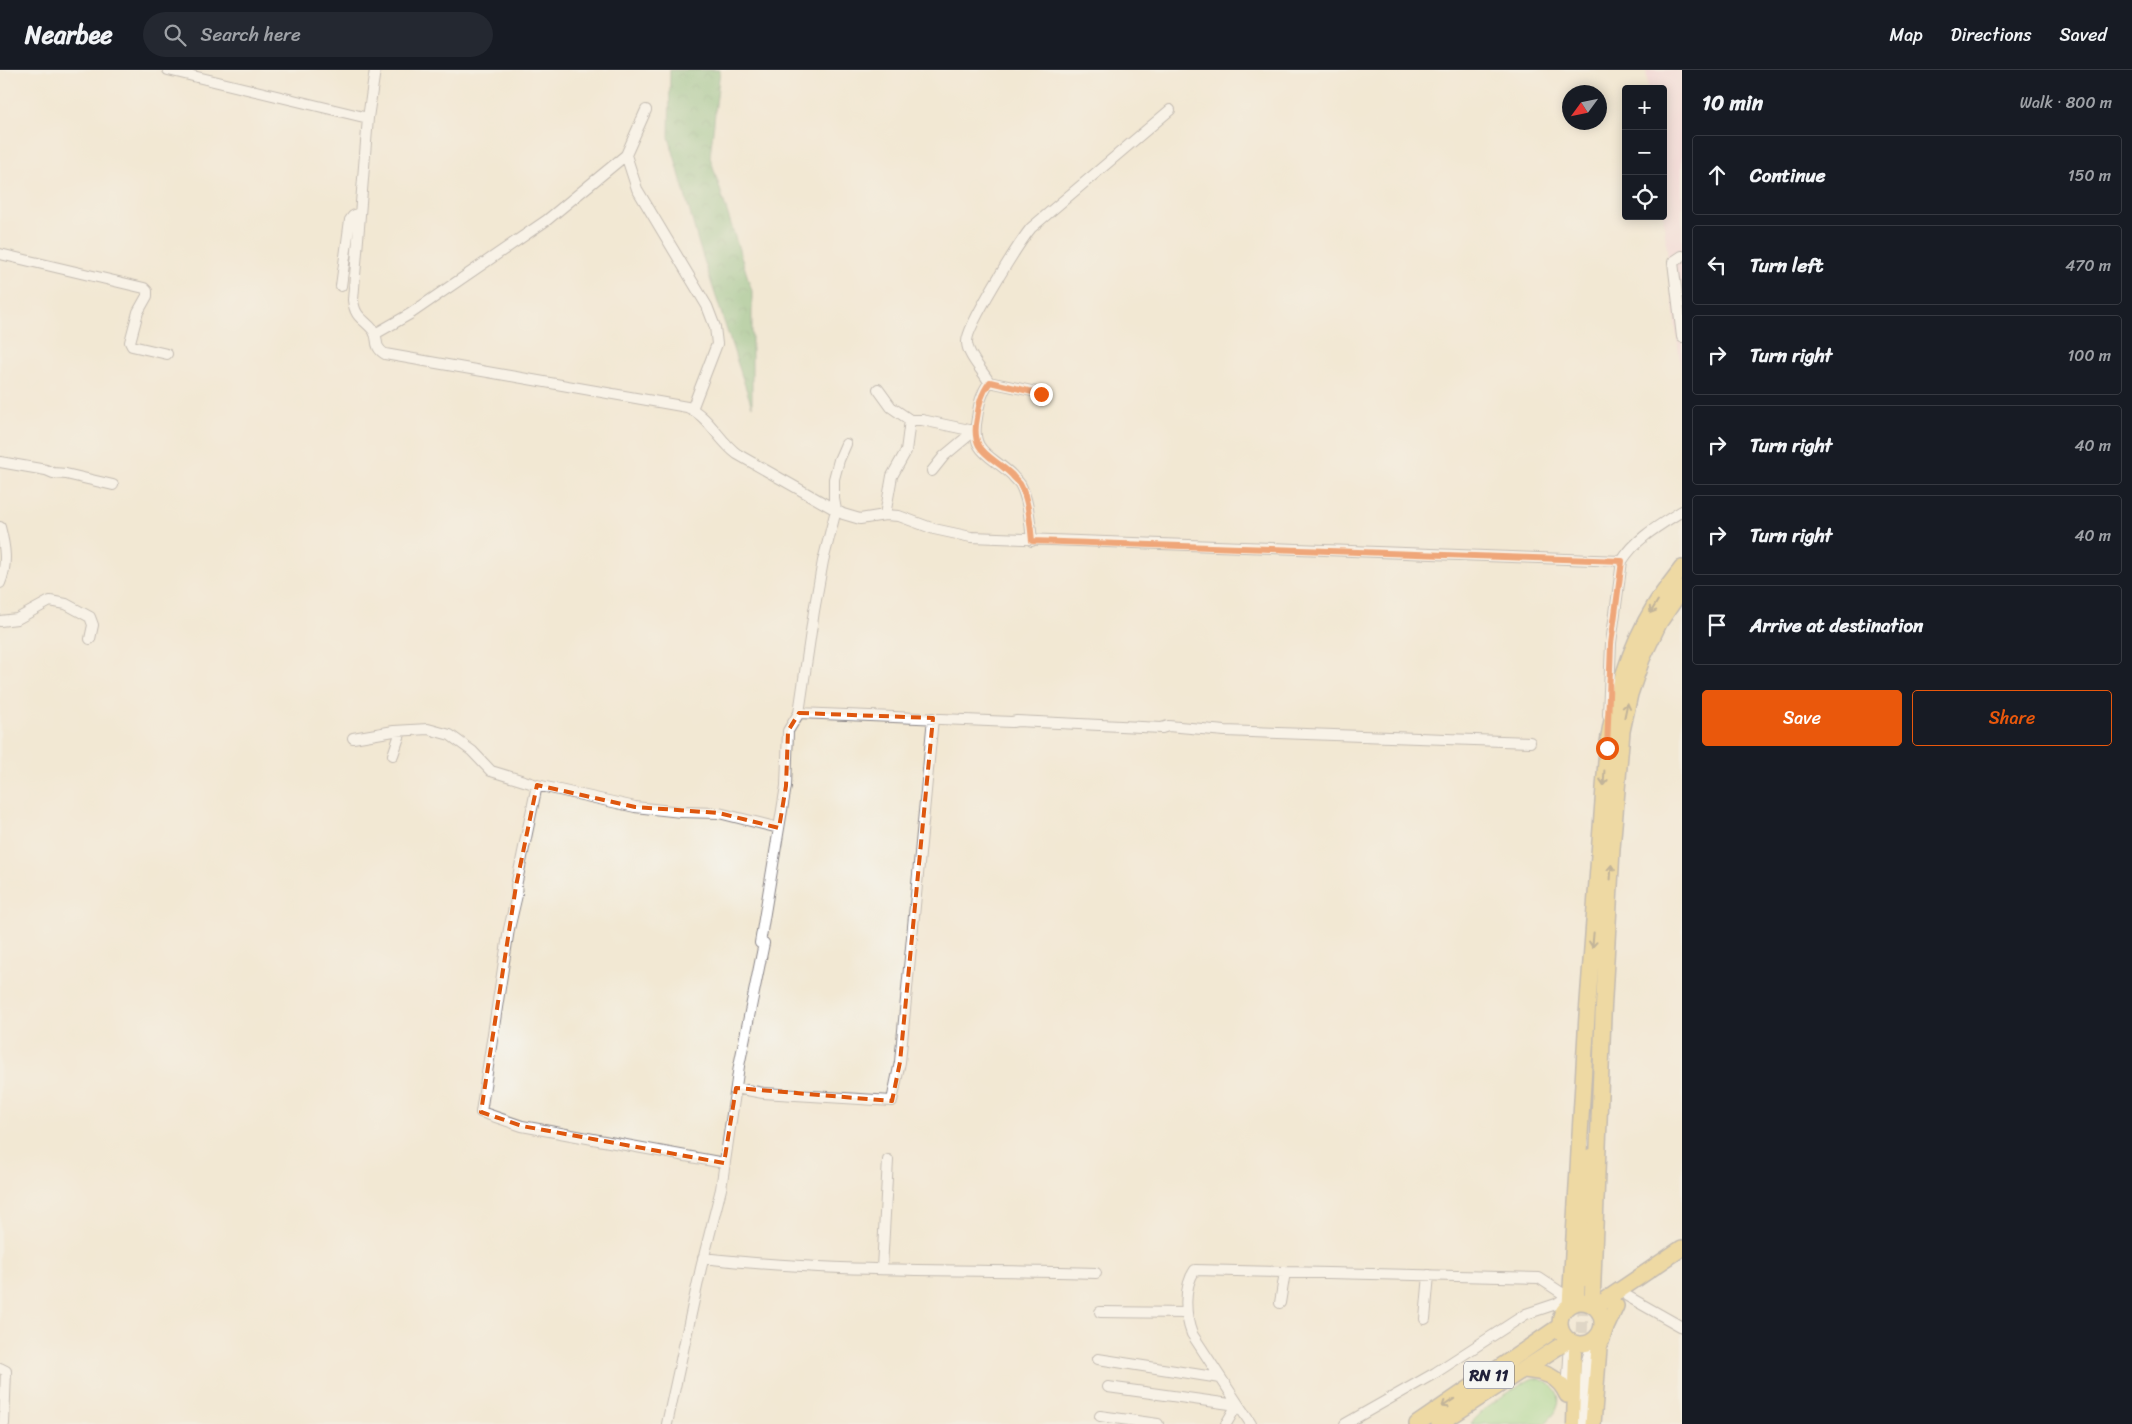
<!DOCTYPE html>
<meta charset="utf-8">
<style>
:root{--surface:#171b24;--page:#242831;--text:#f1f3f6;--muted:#9ea1a6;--line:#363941;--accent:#ea580c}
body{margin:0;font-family:Sriracha,sans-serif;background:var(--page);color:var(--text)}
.controls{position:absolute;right:15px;top:15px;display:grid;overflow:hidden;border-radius:5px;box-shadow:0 2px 12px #0003}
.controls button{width:45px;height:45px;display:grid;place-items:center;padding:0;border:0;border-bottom:1px solid var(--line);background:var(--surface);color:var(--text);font:25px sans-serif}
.compass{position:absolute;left:1562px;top:15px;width:45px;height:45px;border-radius:50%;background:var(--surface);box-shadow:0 2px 12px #0003;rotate:237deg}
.stop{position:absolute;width:15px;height:15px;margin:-11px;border:4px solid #ea580c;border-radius:50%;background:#fff}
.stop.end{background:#ea580c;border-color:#fff;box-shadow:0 1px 5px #0008}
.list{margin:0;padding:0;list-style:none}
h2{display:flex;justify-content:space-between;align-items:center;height:65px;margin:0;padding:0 20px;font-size:21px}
h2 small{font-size:16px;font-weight:400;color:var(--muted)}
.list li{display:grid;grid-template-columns:32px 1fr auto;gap:15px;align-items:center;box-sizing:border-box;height:80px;margin:0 10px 10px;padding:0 10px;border:1px solid var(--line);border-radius:5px}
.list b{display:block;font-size:19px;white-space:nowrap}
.list em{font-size:16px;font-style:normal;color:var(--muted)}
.actions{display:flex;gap:10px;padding:15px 20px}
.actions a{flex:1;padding:11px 0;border:1px solid var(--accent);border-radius:5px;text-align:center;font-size:18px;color:var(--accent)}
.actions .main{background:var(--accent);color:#fff}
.icon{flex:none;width:28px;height:28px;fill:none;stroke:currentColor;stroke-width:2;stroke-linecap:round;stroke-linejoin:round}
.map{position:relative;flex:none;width:1682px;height:1354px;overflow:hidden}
header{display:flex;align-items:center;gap:30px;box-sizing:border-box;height:70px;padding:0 25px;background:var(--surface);border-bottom:1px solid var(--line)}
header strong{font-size:24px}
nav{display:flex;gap:28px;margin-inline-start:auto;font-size:18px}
.search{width:350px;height:45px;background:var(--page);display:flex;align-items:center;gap:12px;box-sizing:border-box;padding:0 18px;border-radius:28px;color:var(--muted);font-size:19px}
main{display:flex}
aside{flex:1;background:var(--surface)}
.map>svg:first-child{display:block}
.built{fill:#f4cfdd}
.green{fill:#9bd88d;stroke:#5e7d64}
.forest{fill:url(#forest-crowns);stroke:#4f6d5a}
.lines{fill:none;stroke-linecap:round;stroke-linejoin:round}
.major-tunnel{stroke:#c8c0b5;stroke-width:12;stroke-dasharray:12 6;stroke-linecap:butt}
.minor-casing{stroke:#8a8587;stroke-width:12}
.major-casing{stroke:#8a8587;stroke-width:15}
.highway-casing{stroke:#8a8587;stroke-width:18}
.minor{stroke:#fff;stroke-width:10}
.major{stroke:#e9c769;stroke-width:12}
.highway{stroke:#e9c769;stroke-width:15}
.oneway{stroke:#867452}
.route{stroke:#ea580c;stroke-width:6}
.marked{fill:none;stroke:#de560e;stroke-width:4;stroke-dasharray:10 6;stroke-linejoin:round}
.labels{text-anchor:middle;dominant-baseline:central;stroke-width:4.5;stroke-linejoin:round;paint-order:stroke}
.shield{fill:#f6f6f2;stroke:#626272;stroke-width:1}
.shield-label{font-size:16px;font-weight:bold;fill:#22223b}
</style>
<header>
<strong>Nearbee</strong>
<div class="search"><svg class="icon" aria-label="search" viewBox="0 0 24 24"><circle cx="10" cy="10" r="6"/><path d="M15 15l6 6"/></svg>Search here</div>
<nav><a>Map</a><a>Directions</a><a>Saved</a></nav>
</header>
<main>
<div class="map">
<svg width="1682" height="1354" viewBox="0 0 1682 1354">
<defs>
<pattern id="forest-crowns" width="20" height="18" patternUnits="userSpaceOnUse" patternTransform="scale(1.25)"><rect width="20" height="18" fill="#7cb878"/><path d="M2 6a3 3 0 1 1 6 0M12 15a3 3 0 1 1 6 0" fill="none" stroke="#659564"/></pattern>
</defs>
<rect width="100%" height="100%" fill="#f6f6f2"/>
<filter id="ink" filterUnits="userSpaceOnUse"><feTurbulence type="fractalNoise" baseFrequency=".02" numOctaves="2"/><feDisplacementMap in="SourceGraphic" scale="10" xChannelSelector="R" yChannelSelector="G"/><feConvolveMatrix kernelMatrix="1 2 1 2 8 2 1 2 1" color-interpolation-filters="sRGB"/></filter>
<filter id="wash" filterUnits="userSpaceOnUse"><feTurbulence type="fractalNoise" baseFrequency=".0096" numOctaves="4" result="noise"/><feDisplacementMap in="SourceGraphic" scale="20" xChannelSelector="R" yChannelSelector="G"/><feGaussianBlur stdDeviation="1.12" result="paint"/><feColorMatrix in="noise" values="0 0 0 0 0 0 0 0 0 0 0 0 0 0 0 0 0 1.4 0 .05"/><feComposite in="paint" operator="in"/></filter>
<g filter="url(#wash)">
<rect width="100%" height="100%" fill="#f2e8d3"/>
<path class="built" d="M1646,0H1682V311L1663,146V19H1648Z"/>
<path class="green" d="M1534,1308C1549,1310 1564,1322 1557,1338C1555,1345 1549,1349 1544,1354H1470L1490,1334L1529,1310Z"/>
<path class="forest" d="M670,0H720L710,87L752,221V337L699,175L669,67Z"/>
</g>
<g filter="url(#ink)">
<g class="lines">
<path class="major-tunnel" d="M1581,1281L1583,1227"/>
<defs>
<path id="minor" d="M168,0L368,48
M375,0L368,48L353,230C355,248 363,248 373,260C380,268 372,276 385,284L687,337C709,346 718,370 737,384L843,444L860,449L885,445L899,446L934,459L971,467L1622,491
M626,85L637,119L707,236L715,257L717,274L692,339
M0,184L144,218L147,221V226L138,242L130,272L132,276L167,284
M1682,186L1673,192L1682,267
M341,216L350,150L353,146L359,143
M375,264L410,244L547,150L626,85L646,40
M989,312C981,324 979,334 977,348C970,383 990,384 1012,405C1014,408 1018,411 1020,414C1029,430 1030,453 1032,471
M878,319L891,337L910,350H922L974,361
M1041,323L989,312C983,301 967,285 967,272C966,257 1019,173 1031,158L1170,40
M0,392L46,400L53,403L66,404L113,415
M932,401L944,386L974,361
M885,445L892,406L906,381L910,350
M0,457C5,476 8,494 0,513
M0,551L17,549L50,531L66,534L90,547L93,555L90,569
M799,643L1012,652L1017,651L1162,658L1168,656L1225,661L1530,672
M1608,645L1611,573L1622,491C1636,468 1660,455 1682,441
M353,668L394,661L428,659L450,665L472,681L491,701L537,715L635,737L681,742L719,743L779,758
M393,685L401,661
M537,715L516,816L517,825L509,859L481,1042L522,1056L724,1093
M760,873L786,716L788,661L799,643L814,541L823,491L836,440L834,429V409L839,390L846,374
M736,1018L763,1023L892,1031L900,992L933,648
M703,1188C833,1203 965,1199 1096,1203
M882,1198L888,1090
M1627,1226L1682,1257
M1280,1233L1285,1202
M1100,1242L1187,1243
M1425,1249L1429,1205
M1098,1289L1220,1308
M0,1298L6,1301L4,1354
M1108,1317L1237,1335L1226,1354
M1567,1323L1570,1272
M1100,1346L1158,1354
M667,1354L701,1198L721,1119L739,996L764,873
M1251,1354L1192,1264C1185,1246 1183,1217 1195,1200L1539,1208L1571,1229
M1345,1354L1435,1303L1526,1244L1556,1234L1567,1227
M1582,1354L1586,1293L1593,1271"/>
<path id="major" d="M1584,1210L1590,1085
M1578,1228L1579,1201
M1573,1354L1575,1281"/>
<path id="highway" d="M1560 1253a21 21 0 1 1 42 0a21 21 0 1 1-42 0Z
M1570,1235L1587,945L1607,678C1615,627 1628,579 1655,535C1663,522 1673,510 1682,498
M1592,1235L1603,946L1612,779L1622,661L1630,624L1642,589L1659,553L1682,519
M1595,1237L1682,1178
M1524,1300C1544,1302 1558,1305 1567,1325
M1417,1354L1560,1256
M1439,1354L1569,1270
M1593,1354L1599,1278L1605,1260L1616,1236"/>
</defs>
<use href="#minor" class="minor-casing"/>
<use href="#major" class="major-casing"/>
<use href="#highway" class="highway-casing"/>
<use href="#minor" class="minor"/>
<use href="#major" class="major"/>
<use href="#highway" class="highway"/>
</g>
<defs><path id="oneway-shaft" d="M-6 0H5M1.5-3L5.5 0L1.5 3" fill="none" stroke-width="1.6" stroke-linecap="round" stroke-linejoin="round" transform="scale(1.25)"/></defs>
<g class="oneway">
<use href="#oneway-shaft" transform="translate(1654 537) rotate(121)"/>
<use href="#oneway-shaft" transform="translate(1626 640) rotate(-78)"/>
<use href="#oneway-shaft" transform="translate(1604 708) rotate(93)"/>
<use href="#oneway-shaft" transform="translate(1611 802) rotate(-87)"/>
<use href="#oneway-shaft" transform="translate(1593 870) rotate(95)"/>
<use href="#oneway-shaft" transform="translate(1448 1333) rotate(146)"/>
</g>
</g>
<g class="lines" filter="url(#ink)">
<path class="route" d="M1041,324L990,312C981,324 979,334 977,348C970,383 990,384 1012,405C1014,408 1018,411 1020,414C1029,430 1030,453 1032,471L1622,491L1611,574L1607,678"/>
</g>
<path d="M0 0H1682V1354H0ZM799,643L933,648L900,992L892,1031L736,1018L724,1093L522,1056L481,1042L516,816L537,715L635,737L719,743L779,758L786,716L788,661Z" fill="#f2e8d3" fill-opacity=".55" fill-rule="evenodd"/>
<path class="marked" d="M799,643L933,648L900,992L892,1031L736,1018L724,1093L522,1056L481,1042L516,816L537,715L635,737L719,743L779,758L786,716L788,661Z"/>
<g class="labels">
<rect class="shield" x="1464" y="1291.5" width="50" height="27" rx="4"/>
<g class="shield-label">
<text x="1489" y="1305">RN 11</text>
</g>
</g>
</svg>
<div class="controls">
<button>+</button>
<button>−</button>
<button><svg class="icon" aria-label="locate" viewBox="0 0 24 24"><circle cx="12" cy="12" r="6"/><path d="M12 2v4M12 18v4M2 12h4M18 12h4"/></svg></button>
</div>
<svg class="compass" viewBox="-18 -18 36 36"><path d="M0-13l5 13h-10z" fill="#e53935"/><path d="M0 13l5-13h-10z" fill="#9ea1a6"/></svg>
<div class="stop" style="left:1607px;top:678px"></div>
<div class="stop end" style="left:1041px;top:324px"></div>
</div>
<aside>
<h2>10 min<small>Walk · 800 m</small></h2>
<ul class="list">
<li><svg class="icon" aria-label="ahead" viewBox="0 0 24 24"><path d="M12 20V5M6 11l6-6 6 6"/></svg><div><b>Continue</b></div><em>150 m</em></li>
<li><svg class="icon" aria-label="left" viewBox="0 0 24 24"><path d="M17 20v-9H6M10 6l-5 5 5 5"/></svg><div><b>Turn left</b></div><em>470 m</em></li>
<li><svg class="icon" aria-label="right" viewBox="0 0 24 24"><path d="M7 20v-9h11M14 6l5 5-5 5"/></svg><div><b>Turn right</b></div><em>100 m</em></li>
<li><svg class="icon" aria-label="right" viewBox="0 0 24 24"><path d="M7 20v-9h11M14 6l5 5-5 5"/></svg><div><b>Turn right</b></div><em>40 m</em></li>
<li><svg class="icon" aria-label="right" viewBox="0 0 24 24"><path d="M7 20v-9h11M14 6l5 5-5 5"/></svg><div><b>Turn right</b></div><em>40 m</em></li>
<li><svg class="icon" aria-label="arrive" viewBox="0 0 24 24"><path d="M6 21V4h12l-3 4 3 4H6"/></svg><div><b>Arrive at destination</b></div></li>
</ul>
<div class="actions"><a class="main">Save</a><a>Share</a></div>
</aside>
</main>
